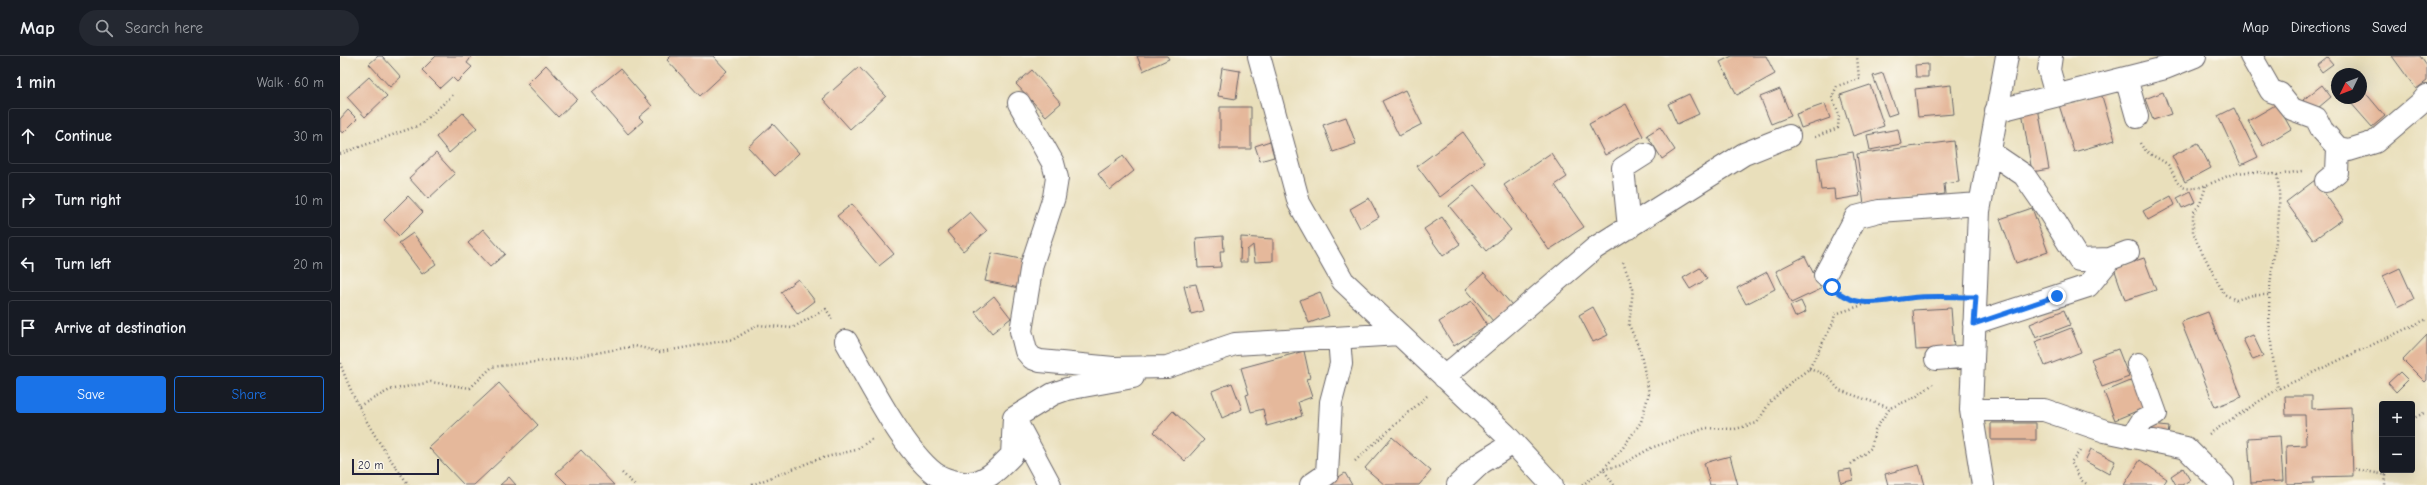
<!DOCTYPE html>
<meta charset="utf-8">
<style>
:root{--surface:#171b24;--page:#242831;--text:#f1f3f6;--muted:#9ea1a6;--line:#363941;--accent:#1a73e8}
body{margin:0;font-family:"Comic Neue",sans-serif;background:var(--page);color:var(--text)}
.controls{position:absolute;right:12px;bottom:12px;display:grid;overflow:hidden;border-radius:4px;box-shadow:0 4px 16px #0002}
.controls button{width:36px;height:36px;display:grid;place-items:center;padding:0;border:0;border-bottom:1px solid var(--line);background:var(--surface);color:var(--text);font:20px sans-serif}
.compass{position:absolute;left:1991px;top:12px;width:36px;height:36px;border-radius:50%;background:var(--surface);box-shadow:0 4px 16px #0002;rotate:227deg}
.scale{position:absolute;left:12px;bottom:10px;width:87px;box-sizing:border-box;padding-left:4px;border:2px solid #22223b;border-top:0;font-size:11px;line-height:14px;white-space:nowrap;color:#22223b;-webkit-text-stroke:3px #fbf7ec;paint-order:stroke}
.stop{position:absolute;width:12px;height:12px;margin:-9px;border:3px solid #1a73e8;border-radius:50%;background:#fff}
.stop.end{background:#1a73e8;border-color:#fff;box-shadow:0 1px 4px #0008}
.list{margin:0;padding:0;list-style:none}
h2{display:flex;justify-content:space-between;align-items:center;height:52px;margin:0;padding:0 16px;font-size:17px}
h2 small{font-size:13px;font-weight:400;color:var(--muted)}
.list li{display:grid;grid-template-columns:26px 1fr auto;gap:12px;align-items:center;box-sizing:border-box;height:56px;margin:0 8px 8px;padding:0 8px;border:1px solid var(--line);border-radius:4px}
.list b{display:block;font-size:15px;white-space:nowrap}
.list em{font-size:13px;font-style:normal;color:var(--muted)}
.actions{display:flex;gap:8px;padding:12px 16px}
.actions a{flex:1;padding:9px 0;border:1px solid var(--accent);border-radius:4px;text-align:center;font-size:14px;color:var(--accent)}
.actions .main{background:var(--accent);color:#fff}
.icon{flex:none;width:22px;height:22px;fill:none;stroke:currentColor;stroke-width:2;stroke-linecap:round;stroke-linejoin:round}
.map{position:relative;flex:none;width:2087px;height:429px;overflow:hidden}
header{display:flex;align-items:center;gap:24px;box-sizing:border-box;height:56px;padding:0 20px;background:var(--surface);border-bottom:1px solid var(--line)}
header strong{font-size:19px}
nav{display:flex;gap:22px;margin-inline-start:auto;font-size:14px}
.search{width:280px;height:36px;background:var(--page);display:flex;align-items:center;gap:10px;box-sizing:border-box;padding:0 14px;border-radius:22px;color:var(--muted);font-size:15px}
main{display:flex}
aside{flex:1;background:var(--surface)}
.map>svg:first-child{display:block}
.building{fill:#e5b89b}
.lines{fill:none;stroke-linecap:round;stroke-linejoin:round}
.street-casing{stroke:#686468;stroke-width:24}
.path{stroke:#686468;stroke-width:2.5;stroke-dasharray:1 3;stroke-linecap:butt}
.street{stroke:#fff;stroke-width:22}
.route{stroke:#1a73e8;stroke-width:5}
</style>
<header>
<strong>Map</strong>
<div class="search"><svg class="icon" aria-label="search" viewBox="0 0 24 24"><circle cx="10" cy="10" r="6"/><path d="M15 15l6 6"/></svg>Search here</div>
<nav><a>Map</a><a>Directions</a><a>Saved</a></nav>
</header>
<main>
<aside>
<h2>1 min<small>Walk · 60 m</small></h2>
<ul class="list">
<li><svg class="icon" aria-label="ahead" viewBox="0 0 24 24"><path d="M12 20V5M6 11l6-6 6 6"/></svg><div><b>Continue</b></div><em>30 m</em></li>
<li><svg class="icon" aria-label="right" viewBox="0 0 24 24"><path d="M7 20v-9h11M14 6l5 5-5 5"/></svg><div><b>Turn right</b></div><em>10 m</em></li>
<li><svg class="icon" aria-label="left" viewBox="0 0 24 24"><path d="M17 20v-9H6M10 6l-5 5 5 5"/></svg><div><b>Turn left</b></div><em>20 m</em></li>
<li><svg class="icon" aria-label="arrive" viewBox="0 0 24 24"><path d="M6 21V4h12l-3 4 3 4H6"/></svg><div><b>Arrive at destination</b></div></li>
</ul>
<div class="actions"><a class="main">Save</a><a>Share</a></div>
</aside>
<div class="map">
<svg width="2087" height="429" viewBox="0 0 2087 429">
<rect width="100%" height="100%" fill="#fbf7ec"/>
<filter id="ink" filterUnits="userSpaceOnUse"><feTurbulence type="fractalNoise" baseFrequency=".025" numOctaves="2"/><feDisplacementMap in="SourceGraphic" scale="8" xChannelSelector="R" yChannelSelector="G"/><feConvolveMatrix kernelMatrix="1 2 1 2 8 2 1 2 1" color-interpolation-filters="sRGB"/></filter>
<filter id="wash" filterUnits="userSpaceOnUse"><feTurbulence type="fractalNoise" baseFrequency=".012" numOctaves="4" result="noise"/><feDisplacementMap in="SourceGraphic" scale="16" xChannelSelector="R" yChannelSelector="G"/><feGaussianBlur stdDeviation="0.9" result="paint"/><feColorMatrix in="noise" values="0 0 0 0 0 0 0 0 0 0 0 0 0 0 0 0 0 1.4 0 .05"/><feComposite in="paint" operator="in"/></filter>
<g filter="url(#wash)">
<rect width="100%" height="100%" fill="#e9dfbb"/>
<g id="blocks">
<path class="building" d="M38,0H42L61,21L50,31L29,8Z
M96,0H132L127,7L132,11L117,26L112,21L100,32L82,14Z
M331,0H373L387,15L360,40L327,4Z
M797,0H827L829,3L803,15Z
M1392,0H1426L1435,18L1397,39L1380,6Z
M2052,0H2080L2087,10V25L2076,33Z
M1987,1L1993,8L1982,16L1977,9Z
M1588,8V21H1576L1575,9Z
M206,9L237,43L218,61L187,28Z
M519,11L546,40L510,73L483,43Z
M882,12L900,15L896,43L878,40Z
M280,13L312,50L299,61L303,65L288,78L252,36Z
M692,14L721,47L706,60L676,28Z
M1543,17L1557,57L1548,60L1533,20Z
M29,21L47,40L25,61L7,41Z
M1530,29L1544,70L1513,80L1500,39Z
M1611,29L1614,58L1578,61L1575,33Z
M1982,29L1991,41L1972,57L1963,44Z
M1440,33L1451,60L1431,68L1420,41Z
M1065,34L1082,68L1059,80L1042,45Z
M2024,35L2045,60L2032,71L2010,46L2015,42H2021V37Z
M1823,36L1831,58L1813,64L1805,43Z
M1761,37L1775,84L1734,96L1719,49Z
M1349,38L1359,58L1337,68L1328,48Z
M1286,48L1303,80L1265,99L1249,68Z
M1485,48L1490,62L1461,72L1456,58Z
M1937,48L1951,73L1923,90L1908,65Z
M880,51H911V93H880Z
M1698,52L1709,113L1692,116L1682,55Z
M1894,52L1918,101L1901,109L1878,60Z
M8,54L17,63L3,77L0,75V63Z
M123,57L137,72L109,97L96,81Z
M1006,61L1016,88L993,96L983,69Z
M433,68L459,97L435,120L408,91Z
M1320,71L1335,94L1322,103L1307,79Z
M1558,73L1561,88L1530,94L1527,79Z
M1123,76L1145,107L1100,141L1077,110Z
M930,85L934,101L920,105L915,90Z
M1614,85L1619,126L1604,128L1605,138L1524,149L1517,98Z
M1858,87L1871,112L1845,126L1832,100Z
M1513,96L1520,140L1495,144L1494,133L1481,134L1477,102Z
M96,97L115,118L88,143L69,122Z
M1211,97L1227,121L1215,129L1244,171L1209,194L1164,129Z
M783,100L794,115L770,134L758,118Z
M1975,124L2003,163L1973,184L1946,146Z
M1134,129L1171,174L1146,195L1109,150Z
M1851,135L1856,146L1842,152L1837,142Z
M68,140L83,156L59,180L44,164Z
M1831,140L1835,149L1808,164L1803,155Z
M1029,142L1039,161L1020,172L1010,153Z
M512,148L554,198L539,210L497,160Z
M1692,152L1708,196L1676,207L1660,163Z
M630,156L647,175L623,195L607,176Z
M1102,161L1120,188L1103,200L1084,173Z
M143,173L165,198L150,211L128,187Z
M73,177L96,208L82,218L59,187Z
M883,180L884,195H880L881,211L858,212L856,182Z
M901,181L933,183V205L915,206L913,189L907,194V206H900Z
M652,197L685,204L679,232L645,225Z
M1465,200L1481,233L1451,247L1436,215Z
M1804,202L1816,234L1785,244L1774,212Z
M1360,212L1367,223L1350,233L1343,222Z
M2060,212L2074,243L2058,251L2043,220Z
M1427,216L1435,233L1406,248L1397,232Z
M1144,217L1172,249L1153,265L1126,233Z
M458,223L475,245L458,258L441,236Z
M856,228L863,255L851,258L844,230Z
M980,236L989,260L969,267L960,244Z
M654,240L671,262L652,277L635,256Z
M1132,245L1147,269L1114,290L1099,266Z
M1461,245L1466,256L1455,261L1450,250Z
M1253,251L1268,279L1253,286L1239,259Z
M1611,252L1614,292L1576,294L1573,254Z
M1724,254L1730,269L1696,282L1690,268Z
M1868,256L1902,341L1875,351L1841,266Z
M1731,272L1741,296L1705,310L1695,286Z
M1913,279L1923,300L1913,304L1903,283Z
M2087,279V324L2085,326L2063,304Z
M1778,293L1789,321L1762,331L1751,303Z
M964,295L970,322L966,323L972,341L958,346L962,360L927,370L923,353L911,356L906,339L909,338L901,312Z
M2060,316L2068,324L2056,336L2048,327Z
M1793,324L1804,352L1775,364L1764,336Z
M159,327L198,369L134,429H124L89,392Z
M892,327L902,353L882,362L872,335Z
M1945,340H1972V353L2011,351L2013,420L1973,421L1974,427L1947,428L1946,390L1966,389L1965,359H1946Z
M833,355L864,384L845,405L814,376Z
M1651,367H1696V384H1651Z
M1812,369L1829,371L1828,380L1812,379Z
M1940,380L1943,425L1911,427L1908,382Z
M1052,381L1091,415L1079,429H1045L1025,412Z
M1751,393L1775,405L1769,418L1745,405Z
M241,394L274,429H228L216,417Z
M1390,400L1398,429H1370L1364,407Z
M1800,404L1827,423L1823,429H1784Z
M1579,409L1585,429H1548L1545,418Z
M1843,412L1850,424L1842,429H1836L1831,420Z
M1511,413L1513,424L1501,427L1499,415Z
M1005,417L1012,429H986Z
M169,421L176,429H160Z"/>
</g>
</g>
<g filter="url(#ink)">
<use href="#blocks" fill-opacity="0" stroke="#686468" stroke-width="1"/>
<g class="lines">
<defs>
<path id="street" d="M919,0L959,147L1003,225L1166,379L1212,429
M1711,0L1709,14L1716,39
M1911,0L1931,35L1940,38L1952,53L1976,62L1982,74L1998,92L2009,94L2035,86L2081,47L2087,40
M1786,22L1797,61
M679,47L713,107L717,122L714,141L692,208L681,275L686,295L692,302L700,305L773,312L827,311L895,288L1059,278
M1656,55L1825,12L1855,0
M1650,96L1684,119L1704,148L1739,204L1770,203L1788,196
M1986,125L1997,116L1998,92
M1289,172L1283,112L1305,98
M1485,219L1516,161L1539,155L1640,148
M1634,267L1748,230L1770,203
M506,285C527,322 562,392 594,417C602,423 619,428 629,427C647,426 660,411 672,399L674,362
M1596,303L1633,300
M1104,321L1255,192L1404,98L1449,80
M1631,354H1704L1765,375L1846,392L1883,429
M1792,381L1802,365L1816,358L1798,308
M710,429L674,362L713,338L727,333L793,321
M971,429L987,418L991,346L1001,308L999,282
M1118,429L1141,407L1173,387
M1643,429L1631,354L1639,155L1667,0"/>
</defs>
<use href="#street" class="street-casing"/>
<path class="path" d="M1475,81L1498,72L1499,58L1492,41L1497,30L1519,23L1517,0
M1800,87C1808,101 1818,100 1828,109C1833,114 1834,123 1839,128C1852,142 1884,119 1897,117C1911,115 1924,116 1937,119C1944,157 1933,194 1930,232C1927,266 1932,299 1938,333
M0,98L80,69L113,39
M1937,119L1962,115
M1866,130L1860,148L1853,157V176L1857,186L1884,238L1896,244L1913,239H1930
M1500,239L1526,248L1579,241H1609
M0,307C17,354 40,390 69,429
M1469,313L1487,319L1499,334L1550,352
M19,350L50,334L91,326L130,332L152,311L222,303L295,290L320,296L394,283L418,269L452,272L486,253L493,264
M2072,363L2084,357
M1869,378L1938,333L2087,263
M1740,395L1731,406L1741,424L1748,429
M1015,405L1087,340
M1511,408L1531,392L1535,374L1550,352L1576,341L1593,328
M2015,413L2046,419L2045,429
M2046,414V419
M282,417L295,429
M412,429L478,403L516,394L532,383
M1242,429L1258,418L1282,393L1301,366L1309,337L1300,294L1289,269L1293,233L1282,204
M1274,429L1263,413L1279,410L1311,392L1366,372L1395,373L1417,367L1430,346L1451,326L1469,313L1493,267L1495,258L1526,248"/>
<use href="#street" class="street"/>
</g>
</g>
<g class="lines" filter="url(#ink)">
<path class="route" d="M1492,231C1520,257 1546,243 1580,241C1598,240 1617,241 1636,241L1634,268L1717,240"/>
</g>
</svg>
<div class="controls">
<button>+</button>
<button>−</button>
</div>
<svg class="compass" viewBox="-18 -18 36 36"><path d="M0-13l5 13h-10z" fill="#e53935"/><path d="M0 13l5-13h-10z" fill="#9ea1a6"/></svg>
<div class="scale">20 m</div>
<div class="stop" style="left:1492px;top:231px"></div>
<div class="stop end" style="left:1717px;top:240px"></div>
</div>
</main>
